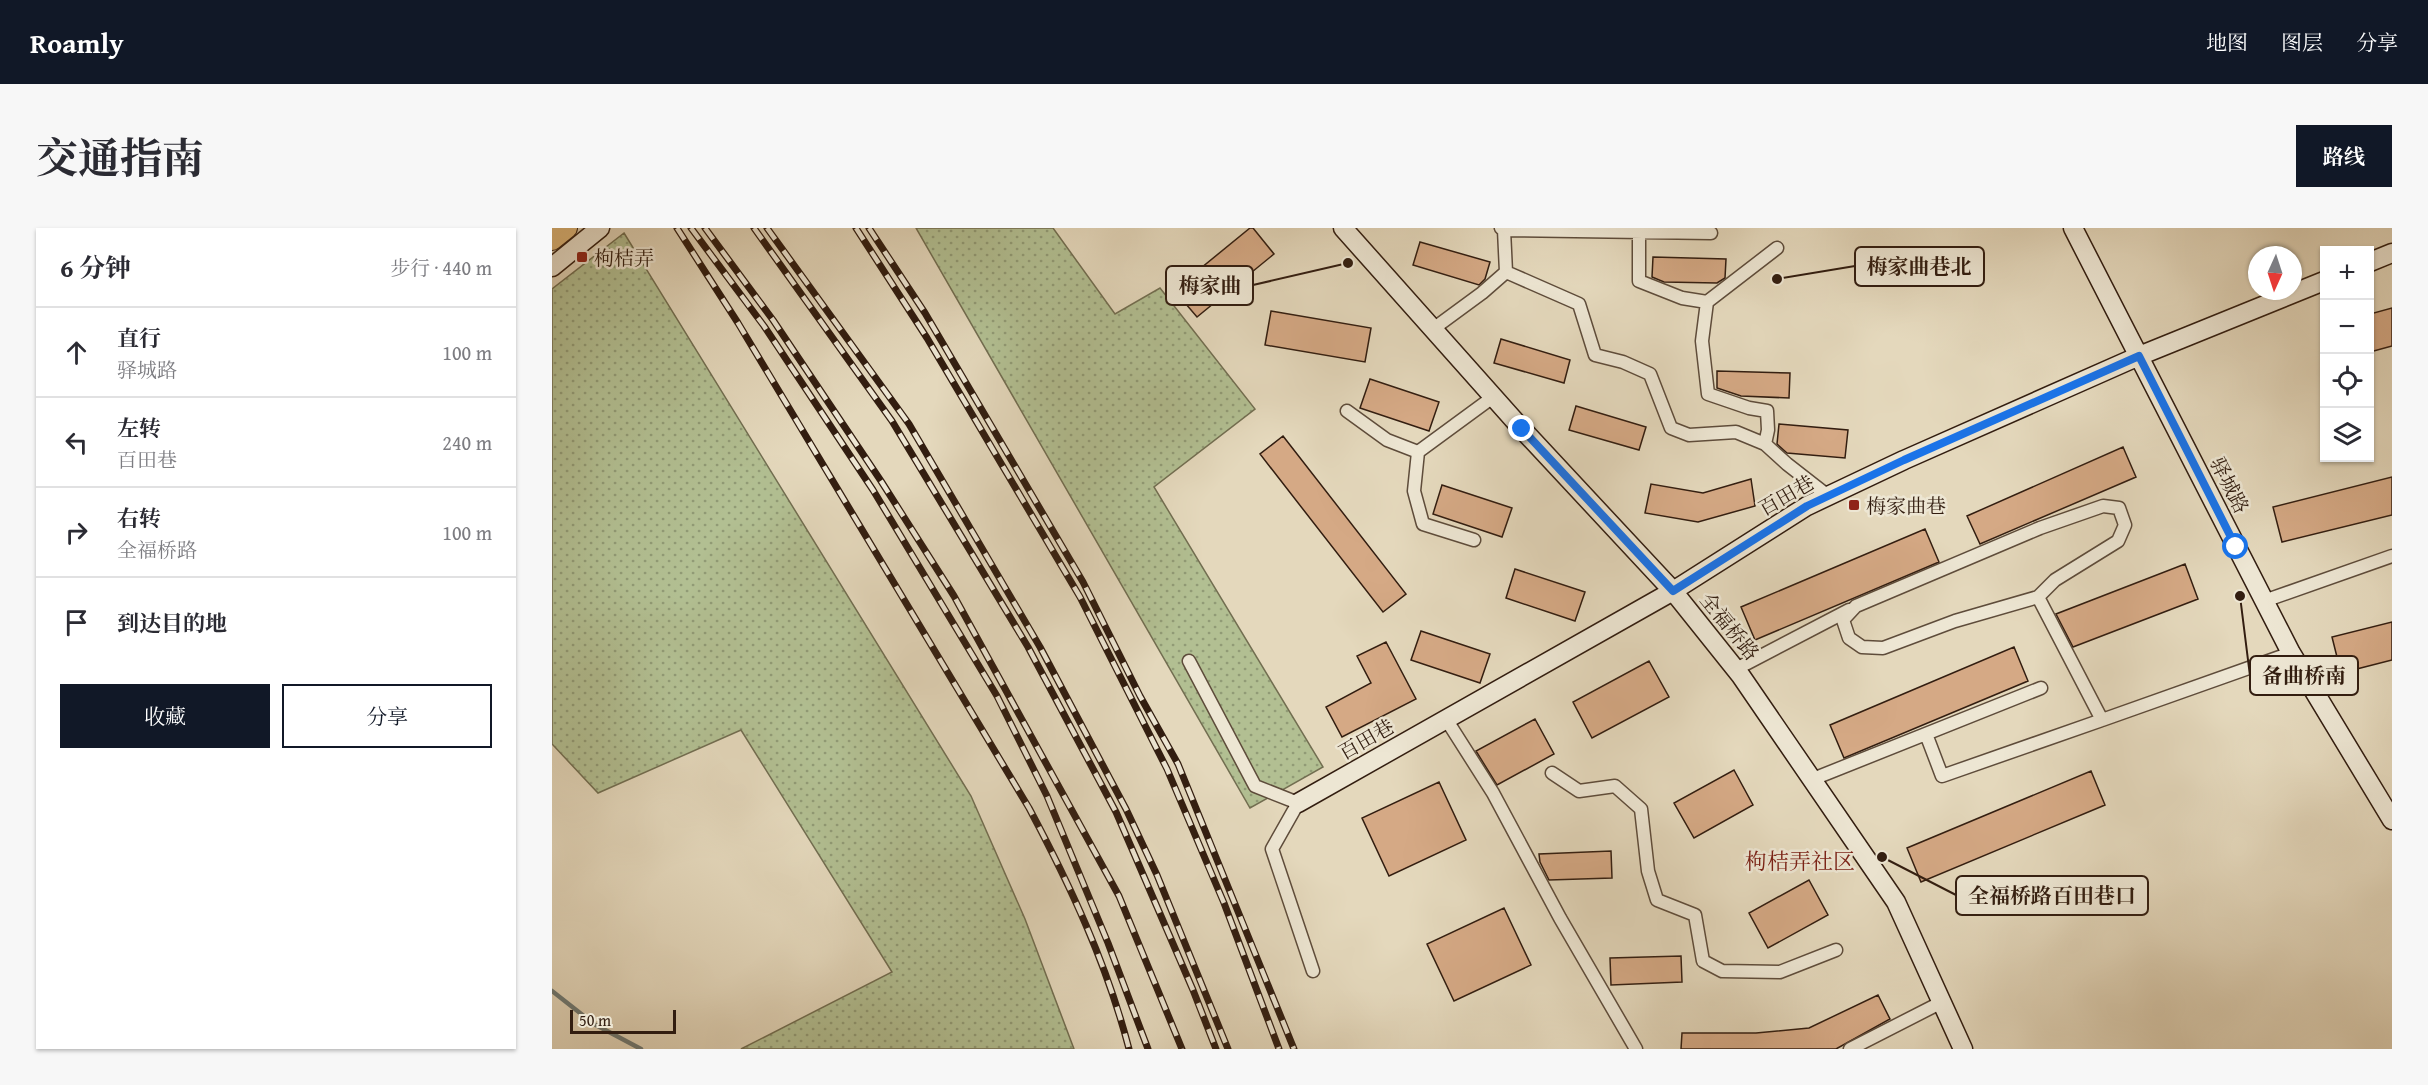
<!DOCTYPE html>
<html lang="zh">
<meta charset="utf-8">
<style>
:root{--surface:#fff;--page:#f7f7f7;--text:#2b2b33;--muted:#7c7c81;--line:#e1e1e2;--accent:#111827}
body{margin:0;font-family:"Gentium Book Plus","Noto Serif SC",serif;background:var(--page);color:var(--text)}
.controls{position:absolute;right:18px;top:18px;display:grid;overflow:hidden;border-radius:0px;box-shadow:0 2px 4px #0004}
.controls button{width:54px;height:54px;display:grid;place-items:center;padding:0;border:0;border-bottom:2px solid var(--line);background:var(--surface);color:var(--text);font:30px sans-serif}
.compass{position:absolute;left:1696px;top:18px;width:54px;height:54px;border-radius:50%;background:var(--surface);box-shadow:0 2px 4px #0004;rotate:183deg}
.scale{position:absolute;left:18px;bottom:15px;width:106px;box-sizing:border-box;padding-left:6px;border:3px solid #321d10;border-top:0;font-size:16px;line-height:21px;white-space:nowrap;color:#321d10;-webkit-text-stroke:4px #ede6d3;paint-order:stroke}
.stop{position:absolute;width:18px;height:18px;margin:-14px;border:4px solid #1a73e8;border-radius:50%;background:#fff}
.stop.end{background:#1a73e8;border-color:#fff;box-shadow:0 2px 6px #0008}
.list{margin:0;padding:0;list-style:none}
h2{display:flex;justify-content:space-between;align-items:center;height:78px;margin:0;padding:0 24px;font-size:26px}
h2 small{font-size:20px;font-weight:400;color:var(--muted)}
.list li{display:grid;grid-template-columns:39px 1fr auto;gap:18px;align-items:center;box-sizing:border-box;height:90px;padding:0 24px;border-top:2px solid var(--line)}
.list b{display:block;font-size:22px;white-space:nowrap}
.list p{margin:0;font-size:20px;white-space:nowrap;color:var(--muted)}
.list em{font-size:20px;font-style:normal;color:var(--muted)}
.actions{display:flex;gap:12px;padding:18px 24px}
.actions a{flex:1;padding:14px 0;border:2px solid var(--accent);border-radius:0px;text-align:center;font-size:21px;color:var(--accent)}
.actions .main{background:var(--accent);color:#fff}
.icon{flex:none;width:33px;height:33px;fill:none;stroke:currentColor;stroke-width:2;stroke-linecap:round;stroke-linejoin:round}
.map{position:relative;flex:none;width:1840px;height:821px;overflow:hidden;border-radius:0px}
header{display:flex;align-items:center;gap:36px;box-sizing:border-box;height:84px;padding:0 30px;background:var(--accent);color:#fff}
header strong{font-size:28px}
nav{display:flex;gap:33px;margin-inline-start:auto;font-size:21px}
.intro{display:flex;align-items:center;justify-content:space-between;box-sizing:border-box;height:144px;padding:0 36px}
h1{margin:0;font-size:42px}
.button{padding:15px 27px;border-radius:0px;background:var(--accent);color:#fff;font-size:21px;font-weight:700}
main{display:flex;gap:36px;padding:0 36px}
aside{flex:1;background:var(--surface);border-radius:0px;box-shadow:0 2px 4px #0004}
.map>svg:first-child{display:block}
.grass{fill:url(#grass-dots);stroke:#726e51;stroke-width:1.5}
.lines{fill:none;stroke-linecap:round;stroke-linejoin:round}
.stream{stroke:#6f7a75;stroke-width:4.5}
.building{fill:#d5a985;stroke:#321d10;stroke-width:1.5}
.street-casing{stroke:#5e4c3b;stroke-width:15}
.secondary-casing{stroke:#321d10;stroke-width:21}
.primary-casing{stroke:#321d10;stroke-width:22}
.street{stroke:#ede6d3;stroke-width:12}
.secondary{stroke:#ede6d3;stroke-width:18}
.primary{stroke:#e2bc7e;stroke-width:20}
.rail-casing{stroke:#321d10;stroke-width:7}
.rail{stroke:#ede6d3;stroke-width:4.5;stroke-dasharray:14;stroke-linecap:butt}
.route{stroke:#1a73e8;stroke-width:8}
.poi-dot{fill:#8f2418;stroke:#ede6d3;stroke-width:2}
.labels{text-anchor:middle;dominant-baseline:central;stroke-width:5;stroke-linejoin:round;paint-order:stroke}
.poi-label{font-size:20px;fill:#321d10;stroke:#ede6d3;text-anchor:start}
.street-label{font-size:20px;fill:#321d10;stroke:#ede6d3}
.quarter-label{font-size:22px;fill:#7a1f14;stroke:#ede6d3}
.leader{fill:none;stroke:#321d10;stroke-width:2}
.callout-dot{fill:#321d10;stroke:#ede6d3;stroke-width:2}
.callout{fill:#ede6d3;stroke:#321d10;stroke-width:2}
.callout-label{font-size:21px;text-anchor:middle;font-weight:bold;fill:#321d10}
</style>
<header>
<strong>Roamly</strong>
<nav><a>地图</a><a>图层</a><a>分享</a></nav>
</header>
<div class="intro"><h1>交通指南</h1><a class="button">路线</a></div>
<main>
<aside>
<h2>6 分钟<small>步行 · 440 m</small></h2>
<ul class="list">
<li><svg class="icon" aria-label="ahead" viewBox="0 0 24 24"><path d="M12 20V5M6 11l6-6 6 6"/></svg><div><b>直行</b><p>驿城路</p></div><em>100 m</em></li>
<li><svg class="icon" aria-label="left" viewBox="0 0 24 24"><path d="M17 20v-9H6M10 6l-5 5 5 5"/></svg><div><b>左转</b><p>百田巷</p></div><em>240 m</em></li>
<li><svg class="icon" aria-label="right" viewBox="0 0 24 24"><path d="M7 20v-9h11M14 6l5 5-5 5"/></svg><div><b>右转</b><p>全福桥路</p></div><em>100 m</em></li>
<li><svg class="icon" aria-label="arrive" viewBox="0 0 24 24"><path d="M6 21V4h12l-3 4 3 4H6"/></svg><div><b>到达目的地</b></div></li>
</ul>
<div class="actions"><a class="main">收藏</a><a>分享</a></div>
</aside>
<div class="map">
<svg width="1840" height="821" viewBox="0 0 1840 821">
<defs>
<pattern id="grass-dots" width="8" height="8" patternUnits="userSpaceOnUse" patternTransform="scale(1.5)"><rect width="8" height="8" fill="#b2bf92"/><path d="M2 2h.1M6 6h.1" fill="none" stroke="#919b76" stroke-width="1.8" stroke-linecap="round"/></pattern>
</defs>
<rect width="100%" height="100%" fill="#e4d8bc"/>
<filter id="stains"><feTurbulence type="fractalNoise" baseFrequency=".00333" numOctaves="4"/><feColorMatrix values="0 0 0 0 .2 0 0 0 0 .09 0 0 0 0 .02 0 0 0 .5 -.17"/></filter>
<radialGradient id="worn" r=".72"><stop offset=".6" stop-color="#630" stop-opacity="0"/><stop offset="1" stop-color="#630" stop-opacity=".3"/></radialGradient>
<path class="grass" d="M364,0H501L563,86L608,60L703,181L602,259L771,539L698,580Z
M72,5L419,568L473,691L522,821H189L340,744L189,502L46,565L0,516V61Z"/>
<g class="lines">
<path class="stream" d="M0,763L42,796L89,821"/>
</g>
<path class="building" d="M698,0H701L722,26L645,89L622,62Z
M868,14L938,34L933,51L927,57L861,37Z
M1101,29L1174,31L1173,50L1165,55L1112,54L1100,49Z
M1840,80V118L1818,124V86Z
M719,83L819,100L813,134L713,117Z
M949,111L1018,132L1012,155L942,135Z
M1165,143L1238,145L1237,170L1189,168L1165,160Z
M818,151L887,174L877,203L808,180Z
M1024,178L1094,199L1087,222L1017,202Z
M1227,196L1296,202L1293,230L1235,225L1225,216Z
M731,208L854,366L831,384L708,226Z
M1571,219L1584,249L1428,316L1415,288Z
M1840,249V287L1730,314L1721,279Z
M1199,251L1203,278L1146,294L1093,285L1099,256L1151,265Z
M890,257L960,280L950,309L881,286Z
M1373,301L1387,334L1203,412L1189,379Z
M1633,336L1646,371L1521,419L1504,386Z
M963,341L1033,364L1023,393L954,370Z
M1840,394V432L1789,445L1780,409Z
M869,403L938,426L928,455L859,432Z
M834,414L864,471L790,509L774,479L819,455L805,428Z
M1462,419L1476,453L1292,530L1278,497Z
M1097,433L1117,469L1040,510L1021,474Z
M983,491L1002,526L945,557L924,523Z
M1182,542L1201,577L1142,610L1122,575Z
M1539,543L1553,577L1369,654L1355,620Z
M887,554L914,612L837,648L810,590Z
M1059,623L1060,650L997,652L988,634L987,626Z
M1257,652L1276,687L1216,720L1197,685Z
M952,680L979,737L902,773L875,716Z
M1129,728L1130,754L1059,757L1058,730Z
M1326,767L1338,791L1284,821H1129L1130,805H1204L1257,800Z"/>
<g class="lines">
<defs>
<path id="street" d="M949,0L952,2L1159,5
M952,2L954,44
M1087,4V53L1130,70L1155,74L1150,113L1156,166L1197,180L1215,183L1216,202L1213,216
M1155,74L1225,20
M881,101L930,65L954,44L1027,76L1043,127L1071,134L1098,146L1119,200L1137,207L1184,204L1213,216L1235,236L1276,268
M795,183L835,212L866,224L862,263L871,296L922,312
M866,224L941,169
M1486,369L1503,352L1566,313L1573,297L1567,280L1551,278L1488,300L1304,378L1291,392L1297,410L1310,419L1331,420L1403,393L1486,369L1550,492L1739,425
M1712,373L1840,328
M637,433L703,558L746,575L720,621L761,743
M1184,441L1297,382
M894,491L941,565L1008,690L1084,821
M1374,506L1390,548L1550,492
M1000,545L1027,563L1063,558L1089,581L1096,643L1105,672L1143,687L1151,733L1170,743L1228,744L1284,722
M1261,551L1489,460
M1298,821L1390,774"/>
<path id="secondary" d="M791,0L970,201L1121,363L1189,448L1344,674L1411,821
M1521,0L1739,425L1840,592
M1818,34L1840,25
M0,39L48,0
M746,575L1121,363L1255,278L1352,232L1587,128L1772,53"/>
<path id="primary" d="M0,12L15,0"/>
</defs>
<use href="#street" class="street-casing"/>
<use href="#secondary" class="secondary-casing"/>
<use href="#primary" class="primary-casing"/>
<use href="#street" class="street"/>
<use href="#secondary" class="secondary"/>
<use href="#primary" class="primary"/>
<defs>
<path id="rail" d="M125,0L186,95L477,580C518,657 555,736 577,821
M139,0L212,98L321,262L445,468L495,568L556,715L596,821
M153,0L221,92L329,253L402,368L567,668L630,821
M202,0L340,193L476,419L564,584L641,762L664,821
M215,0L357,196L488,419L574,581L605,647L676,821
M304,0L375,110L528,369L615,541L672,675L727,821
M317,0L373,85L531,354L588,468L626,536L742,821"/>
</defs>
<use href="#rail" class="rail-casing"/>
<use href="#rail" class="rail"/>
</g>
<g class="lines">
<path class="route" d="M970,201L1121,363L1255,278L1352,232L1587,128L1684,319"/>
</g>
<g class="poi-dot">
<rect x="24" y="23" width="12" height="12" rx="3"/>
<rect x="1296" y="271" width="12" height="12" rx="3"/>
</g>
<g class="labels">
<g class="poi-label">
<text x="42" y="29">枸桔弄</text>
<text x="1314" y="277">梅家曲巷</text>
</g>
<g class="street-label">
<text transform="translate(1678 257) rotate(63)">驿城路</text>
<text transform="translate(1234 267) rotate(-30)">百田巷</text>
<text transform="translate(1178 398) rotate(51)">全福桥路</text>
<text transform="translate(814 511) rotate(-30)">百田巷</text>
</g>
<g class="quarter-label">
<text x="1248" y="633">枸桔弄社区</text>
</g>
</g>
<path class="leader" d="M1225 51L1303 38M796 35L701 57M1688 368L1698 448M1330 629L1404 667"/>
<g class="callout-dot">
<circle cx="1225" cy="51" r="6"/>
<circle cx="796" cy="35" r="6"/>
<circle cx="1688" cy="368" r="6"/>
<circle cx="1330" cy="629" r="6"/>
</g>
<g class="callout">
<rect x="1303" y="19" width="129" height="39" rx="6"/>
<rect x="614" y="38" width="87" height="39" rx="6"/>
<rect x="1698" y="428" width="108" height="39" rx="6"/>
<rect x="1404" y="648" width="192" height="39" rx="6"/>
</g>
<g class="callout-label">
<text x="1367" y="46">梅家曲巷北</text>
<text x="658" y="65">梅家曲</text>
<text x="1752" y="455">备曲桥南</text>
<text x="1500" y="675">全福桥路百田巷口</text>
</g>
<rect width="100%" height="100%" filter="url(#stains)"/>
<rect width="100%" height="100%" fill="url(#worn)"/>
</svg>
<div class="controls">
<button>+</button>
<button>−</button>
<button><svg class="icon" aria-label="locate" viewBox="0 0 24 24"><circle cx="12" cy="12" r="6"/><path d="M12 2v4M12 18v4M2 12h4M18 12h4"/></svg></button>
<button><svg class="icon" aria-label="layers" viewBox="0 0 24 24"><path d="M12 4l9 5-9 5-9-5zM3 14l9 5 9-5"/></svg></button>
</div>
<svg class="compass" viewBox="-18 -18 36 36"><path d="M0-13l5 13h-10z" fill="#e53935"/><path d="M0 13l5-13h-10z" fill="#7c7c81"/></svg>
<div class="scale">50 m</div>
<div class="stop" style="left:1684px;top:319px"></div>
<div class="stop end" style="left:970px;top:201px"></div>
</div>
</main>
